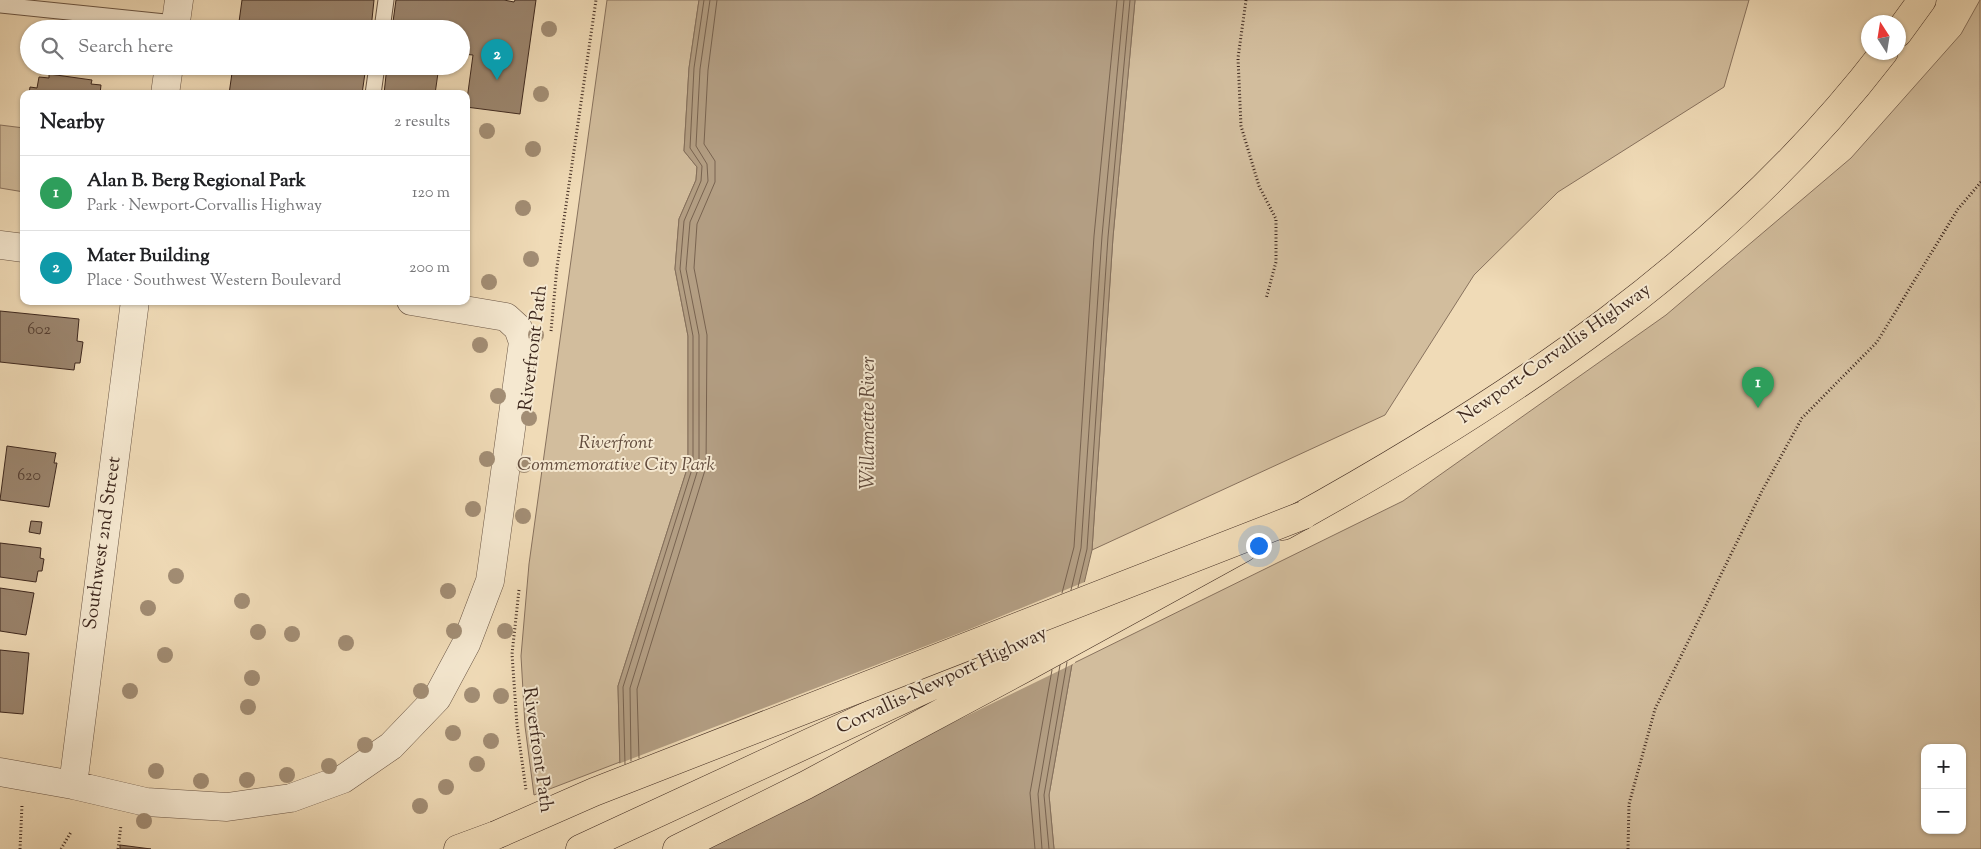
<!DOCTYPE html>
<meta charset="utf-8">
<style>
:root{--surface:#fff;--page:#f2f2f2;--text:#202124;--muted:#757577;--line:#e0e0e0;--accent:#ea580c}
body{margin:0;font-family:"Sorts Mill Goudy",serif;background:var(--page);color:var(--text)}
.controls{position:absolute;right:15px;bottom:15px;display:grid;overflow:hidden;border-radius:10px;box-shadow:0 1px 4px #0004}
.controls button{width:45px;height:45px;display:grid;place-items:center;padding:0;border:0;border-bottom:1px solid var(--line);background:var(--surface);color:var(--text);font:25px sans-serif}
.compass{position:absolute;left:1861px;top:15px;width:45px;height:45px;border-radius:50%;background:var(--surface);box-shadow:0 1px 4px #0004;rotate:348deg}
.you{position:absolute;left:1258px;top:545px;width:18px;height:18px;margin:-12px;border:4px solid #fff;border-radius:50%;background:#1a73e8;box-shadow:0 0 0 8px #1a73e833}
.badge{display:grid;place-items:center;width:32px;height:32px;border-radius:50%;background:var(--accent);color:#fff;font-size:16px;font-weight:700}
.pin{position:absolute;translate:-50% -41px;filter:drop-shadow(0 1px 2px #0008)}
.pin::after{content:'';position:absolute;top:26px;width:18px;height:15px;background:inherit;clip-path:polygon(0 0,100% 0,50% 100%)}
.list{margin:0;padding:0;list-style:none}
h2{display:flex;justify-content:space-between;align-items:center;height:65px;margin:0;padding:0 20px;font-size:21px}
h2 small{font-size:16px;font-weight:400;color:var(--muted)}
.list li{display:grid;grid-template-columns:32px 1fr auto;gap:15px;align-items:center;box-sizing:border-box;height:75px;padding:0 20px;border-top:1px solid var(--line)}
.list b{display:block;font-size:19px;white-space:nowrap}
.list p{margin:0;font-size:16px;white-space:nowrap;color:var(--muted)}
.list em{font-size:16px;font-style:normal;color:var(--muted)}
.icon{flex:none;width:28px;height:28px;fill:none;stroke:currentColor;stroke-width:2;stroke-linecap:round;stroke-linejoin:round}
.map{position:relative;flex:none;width:1981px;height:849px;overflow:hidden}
.search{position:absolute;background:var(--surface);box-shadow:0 1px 4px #0004;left:20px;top:20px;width:450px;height:55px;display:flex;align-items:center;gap:12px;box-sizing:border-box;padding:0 18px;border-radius:28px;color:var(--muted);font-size:19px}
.panel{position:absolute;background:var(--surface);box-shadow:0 1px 4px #0004;left:20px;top:90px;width:450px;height:215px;border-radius:10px}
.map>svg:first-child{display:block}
.green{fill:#d2bd9d;stroke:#88725e;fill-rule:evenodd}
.water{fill:#b39e83;stroke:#846f5b}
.pier{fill:#f0dbb7}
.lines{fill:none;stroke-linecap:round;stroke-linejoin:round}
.shore{stroke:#786350;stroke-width:1}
.building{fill:#9b856e;stroke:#3e281e}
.service-casing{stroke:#6a5544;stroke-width:17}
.minor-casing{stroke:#6a5544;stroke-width:29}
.trunk-casing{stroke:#3e281e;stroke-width:29}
.path{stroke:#3e281e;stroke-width:3;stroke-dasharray:1 2.5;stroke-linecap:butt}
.service{stroke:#f5e8d0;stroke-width:15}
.minor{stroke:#f5e8d0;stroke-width:28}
.trunk{stroke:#f0dbb7;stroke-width:28}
.trunk-bridge-casing{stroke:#3e281e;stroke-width:29;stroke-linecap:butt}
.trunk-bridge{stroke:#f0dbb7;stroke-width:28}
.tree{fill:#a28d74}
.labels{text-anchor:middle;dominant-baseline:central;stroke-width:4;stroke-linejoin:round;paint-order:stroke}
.number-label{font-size:16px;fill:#553f32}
.street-label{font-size:19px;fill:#3e281e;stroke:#f5e8d0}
.park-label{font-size:19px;font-style:italic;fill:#634d3e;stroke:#f5e8d0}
.water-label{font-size:20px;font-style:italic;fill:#614b3c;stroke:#f5e8d0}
</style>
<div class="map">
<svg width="1981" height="849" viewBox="0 0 1981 849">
<rect width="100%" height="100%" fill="#f0dbb7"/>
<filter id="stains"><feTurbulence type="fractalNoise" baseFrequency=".004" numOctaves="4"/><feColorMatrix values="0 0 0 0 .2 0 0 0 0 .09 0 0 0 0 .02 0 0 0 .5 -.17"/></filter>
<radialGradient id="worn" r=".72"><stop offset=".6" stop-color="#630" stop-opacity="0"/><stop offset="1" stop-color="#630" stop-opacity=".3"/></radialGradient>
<path class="green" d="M607,0H699L689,68L684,151L697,167L696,180L679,219L675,269L688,336V466L618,686L620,762L534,795L525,726L521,656L529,564Z
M1135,0H1749L1724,87L1558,192L1474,275L1385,415L1092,550L1113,237Z
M1980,0L1981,849H1054L1049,795L1072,664L1403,501L1666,315L1851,158L1961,34ZM1925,748H1962V830H1925Z
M0,125L24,128V192L0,188Z"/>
<path class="water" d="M699,0H1135L1113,237L1092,550L1077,613L1072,664L1049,795L1054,849H622L618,686L688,466V336L675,269L679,219L696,180L697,167L684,151L689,68Z"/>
<path class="pier" d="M1087,581L1079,614L1075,663L850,773L703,849H619L618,764L970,629Z"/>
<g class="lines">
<path class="shore" d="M1078,587L1087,549L1108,237L1130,0
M1071,590L1081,548L1102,236L1124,0
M1062,593L1074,547L1094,236L1117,0
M639,758L637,689L706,467L707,335L694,268L697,224L715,182V161L704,144L708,70L717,0
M631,761L630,688L699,466V335L686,269L690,222L708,181L707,164L696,146L700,69L710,0
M625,764L623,687L693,466V336L680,269L684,221L701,181L702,166L690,148L694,68L704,0
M1035,849L1030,793L1052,670
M1042,849L1038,794L1060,665
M1049,849L1044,795L1067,662"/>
</g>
<path class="building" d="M242,0H374L371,29H320L299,26L298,29H295L239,22Z
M396,0H504L514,2L515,0H536L520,114L466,107L473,55L461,54V29H392Z
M239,22L295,29H238Z
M233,66H366L362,94H229Z
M387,66H439L435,94H384Z
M49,74L92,80L91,84L101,85L100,94H29L30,87L37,88L39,77L49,78Z
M0,311L79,319L77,341L83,342L80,363H75L74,370L0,362Z
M7,446L56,453L54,463H57L49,507L0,500Z
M31,521L42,522L40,534L29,532Z
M0,543L41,548L40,558L44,559L42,571H38L36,582L0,577Z
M0,588L34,593L26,635L0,631Z
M0,650L29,653L23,714L0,712Z
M120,845L151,849H120Z"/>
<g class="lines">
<defs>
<path id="service" d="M0,5L175,23
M382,29L386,0
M373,94L377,66"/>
<path id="minor" d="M175,29L179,0
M165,94L169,66
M0,245L24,248
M0,772L73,785L146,802L227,807L291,798L343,779L391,746L437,698L466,644L490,581L523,342L518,328L506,317L411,301
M73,785L135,301"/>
<path id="trunk" d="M1898,33L1922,0
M1283,526C1507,403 1726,258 1884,52
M458,849L496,835
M580,849L1096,610
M677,849L806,785L1021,670L1243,548"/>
</defs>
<use href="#service" class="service-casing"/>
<use href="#minor" class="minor-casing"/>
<use href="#trunk" class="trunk-casing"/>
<path class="path" d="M1246,0L1238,58L1241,126L1259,186L1276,219V262L1266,299
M551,331L557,267L596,0
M519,590L512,654L517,725L526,790
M20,849L22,805
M61,849L71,832
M118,849L121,825
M1628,849L1629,804L1655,709L1762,491L1802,418L1877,342L1958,209L1981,182"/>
<use href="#service" class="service"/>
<use href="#minor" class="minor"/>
<use href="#trunk" class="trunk"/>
<defs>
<path id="trunk-bridge" d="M496,835L594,792L1304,515"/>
</defs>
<use href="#trunk-bridge" class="trunk-bridge-casing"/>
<use href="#trunk-bridge" class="trunk-bridge"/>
</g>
<g class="tree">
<circle cx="549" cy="29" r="8"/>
<circle cx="541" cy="94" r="8"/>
<circle cx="487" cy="131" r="8"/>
<circle cx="533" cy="149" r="8"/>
<circle cx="523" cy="208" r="8"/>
<circle cx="531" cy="259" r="8"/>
<circle cx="489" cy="282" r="8"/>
<circle cx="536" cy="335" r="8"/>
<circle cx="480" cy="345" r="8"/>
<circle cx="498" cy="396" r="8"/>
<circle cx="529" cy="418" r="8"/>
<circle cx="487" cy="459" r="8"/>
<circle cx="524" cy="465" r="8"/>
<circle cx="473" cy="509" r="8"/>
<circle cx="523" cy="516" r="8"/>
<circle cx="176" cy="576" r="8"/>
<circle cx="448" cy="591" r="8"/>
<circle cx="242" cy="601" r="8"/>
<circle cx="148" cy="608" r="8"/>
<circle cx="454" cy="631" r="8"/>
<circle cx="505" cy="631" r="8"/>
<circle cx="258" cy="632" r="8"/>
<circle cx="292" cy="634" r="8"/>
<circle cx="346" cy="643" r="8"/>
<circle cx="165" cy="655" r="8"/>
<circle cx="252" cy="678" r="8"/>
<circle cx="130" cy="691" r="8"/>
<circle cx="421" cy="691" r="8"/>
<circle cx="472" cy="695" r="8"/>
<circle cx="501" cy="696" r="8"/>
<circle cx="248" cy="707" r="8"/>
<circle cx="453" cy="733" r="8"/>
<circle cx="491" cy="741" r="8"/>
<circle cx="365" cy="745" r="8"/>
<circle cx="477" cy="764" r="8"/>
<circle cx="329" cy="766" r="8"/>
<circle cx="156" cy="771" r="8"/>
<circle cx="287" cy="775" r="8"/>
<circle cx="247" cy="780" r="8"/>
<circle cx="201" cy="781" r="8"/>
<circle cx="446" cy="787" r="8"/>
<circle cx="420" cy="806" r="8"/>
<circle cx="144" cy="821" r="8"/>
</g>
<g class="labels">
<g class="number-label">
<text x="39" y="330">602</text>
<text x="29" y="476">620</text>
</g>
<g class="street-label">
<text transform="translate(534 348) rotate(-83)">Riverfront Path</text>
<text transform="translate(1555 354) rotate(-35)">Newport-Corvallis Highway</text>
<text transform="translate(103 543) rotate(-82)">Southwest 2nd Street</text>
<text transform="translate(942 681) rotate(-25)">Corvallis-Newport Highway</text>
<text transform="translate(537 750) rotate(82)">Riverfront Path</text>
</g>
<g class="park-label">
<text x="616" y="443">Riverfront<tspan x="616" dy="22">Commemorative City Park</tspan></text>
</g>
<g class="water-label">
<text transform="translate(869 423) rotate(-90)">Willamette River</text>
</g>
</g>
<rect width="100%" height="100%" filter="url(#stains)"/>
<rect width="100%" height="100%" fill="url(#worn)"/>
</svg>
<div class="controls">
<button>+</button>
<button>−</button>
</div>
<svg class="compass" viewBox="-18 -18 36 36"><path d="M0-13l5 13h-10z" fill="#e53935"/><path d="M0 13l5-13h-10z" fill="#757577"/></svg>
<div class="you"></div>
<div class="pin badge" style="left:1758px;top:408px;background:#2e9e5b">1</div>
<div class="pin badge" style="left:497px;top:80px;background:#0f9aa8">2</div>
<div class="search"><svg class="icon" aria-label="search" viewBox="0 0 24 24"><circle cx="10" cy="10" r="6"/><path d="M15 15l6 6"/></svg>Search here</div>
<section class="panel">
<h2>Nearby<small>2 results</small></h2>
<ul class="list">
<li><span class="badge" style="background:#2e9e5b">1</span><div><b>Alan B. Berg Regional Park</b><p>Park · Newport-Corvallis Highway</p></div><em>120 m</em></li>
<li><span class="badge" style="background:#0f9aa8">2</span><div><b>Mater Building</b><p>Place · Southwest Western Boulevard</p></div><em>200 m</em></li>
</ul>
</section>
</div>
